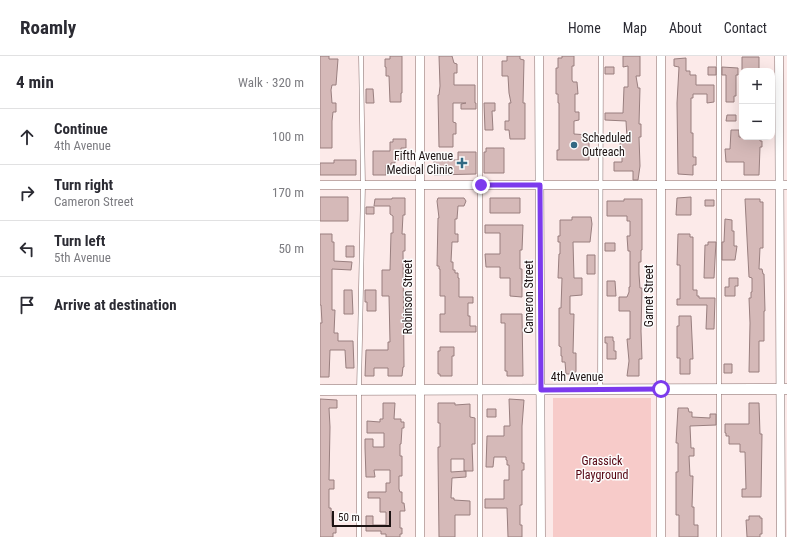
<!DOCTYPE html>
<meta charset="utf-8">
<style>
:root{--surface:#fff;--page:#f2f2f3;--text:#2b2b33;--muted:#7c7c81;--line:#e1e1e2}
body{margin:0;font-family:"Roboto Condensed",sans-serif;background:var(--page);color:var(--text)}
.controls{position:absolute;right:12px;top:12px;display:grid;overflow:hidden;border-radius:8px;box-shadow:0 4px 16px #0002}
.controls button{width:36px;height:36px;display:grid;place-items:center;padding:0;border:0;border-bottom:1px solid var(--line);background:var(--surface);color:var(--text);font:20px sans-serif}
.scale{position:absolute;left:12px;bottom:10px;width:59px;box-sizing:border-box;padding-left:4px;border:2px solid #1d1313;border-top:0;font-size:11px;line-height:14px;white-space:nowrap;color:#1d1313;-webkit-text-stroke:3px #fcfcfc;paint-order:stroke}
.stop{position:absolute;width:12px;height:12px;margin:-9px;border:3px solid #7c3aed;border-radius:50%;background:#fff}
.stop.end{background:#7c3aed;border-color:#fff;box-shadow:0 1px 4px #0008}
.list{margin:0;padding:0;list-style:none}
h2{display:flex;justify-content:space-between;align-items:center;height:52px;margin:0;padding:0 16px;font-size:17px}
h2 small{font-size:13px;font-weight:400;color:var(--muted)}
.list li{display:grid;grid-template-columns:26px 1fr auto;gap:12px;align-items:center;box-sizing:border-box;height:56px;padding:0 16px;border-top:1px solid var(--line)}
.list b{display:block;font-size:15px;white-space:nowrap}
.list p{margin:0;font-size:13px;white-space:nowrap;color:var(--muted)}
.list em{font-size:13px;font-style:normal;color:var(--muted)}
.icon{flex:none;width:22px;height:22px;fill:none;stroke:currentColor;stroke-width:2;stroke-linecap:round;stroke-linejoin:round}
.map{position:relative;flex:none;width:467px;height:481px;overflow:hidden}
header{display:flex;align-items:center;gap:24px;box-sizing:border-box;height:56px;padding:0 20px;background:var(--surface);border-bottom:1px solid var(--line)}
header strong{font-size:19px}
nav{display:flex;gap:22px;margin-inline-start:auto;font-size:14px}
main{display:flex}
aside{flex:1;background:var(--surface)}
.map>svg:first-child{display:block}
.green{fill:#f7cbc9}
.building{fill:#d5b9b8;stroke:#997f7f}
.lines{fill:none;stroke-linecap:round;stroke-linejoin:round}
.service-casing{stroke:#856c6b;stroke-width:5}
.minor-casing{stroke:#856c6b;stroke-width:9}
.tertiary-casing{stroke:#856c6b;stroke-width:11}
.service{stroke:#fff;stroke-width:4}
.minor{stroke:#fff;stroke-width:8}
.tertiary{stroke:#fff;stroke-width:10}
.route{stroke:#7c3aed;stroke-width:5}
.poi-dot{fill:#316983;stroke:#fcfcfc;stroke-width:1.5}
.labels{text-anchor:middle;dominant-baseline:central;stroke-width:3;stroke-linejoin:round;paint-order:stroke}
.poi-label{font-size:12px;fill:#1d1313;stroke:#fcfcfc;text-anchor:start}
.street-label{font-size:12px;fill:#1d1313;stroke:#fcfcfc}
.park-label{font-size:12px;fill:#540310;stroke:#fcfcfc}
</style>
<header>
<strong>Roamly</strong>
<nav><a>Home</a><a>Map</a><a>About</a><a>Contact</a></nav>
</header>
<main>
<aside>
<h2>4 min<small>Walk · 320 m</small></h2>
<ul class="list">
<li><svg class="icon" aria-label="ahead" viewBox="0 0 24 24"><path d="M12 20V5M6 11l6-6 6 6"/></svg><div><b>Continue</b><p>4th Avenue</p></div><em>100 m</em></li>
<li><svg class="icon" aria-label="right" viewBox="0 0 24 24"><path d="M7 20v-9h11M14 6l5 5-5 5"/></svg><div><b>Turn right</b><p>Cameron Street</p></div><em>170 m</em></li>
<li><svg class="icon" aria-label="left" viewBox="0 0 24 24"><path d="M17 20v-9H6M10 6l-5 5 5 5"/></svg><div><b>Turn left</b><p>5th Avenue</p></div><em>50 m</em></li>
<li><svg class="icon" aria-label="arrive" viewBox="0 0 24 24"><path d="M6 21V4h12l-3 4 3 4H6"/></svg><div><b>Arrive at destination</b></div></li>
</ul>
</aside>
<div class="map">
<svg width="467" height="481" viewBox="0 0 467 481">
<rect width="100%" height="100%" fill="#fceae9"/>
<path class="green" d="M233,342H331V481H233Z"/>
<path class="building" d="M0,0H9V3H18L16,29H12L11,34L12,47H16V56H13L12,65V92H0Z
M70,0H82V37H81V46H70L69,20H66V11H65V3H70Z
M119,0H132L134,7L137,8V17H134V29H155V47H156V53H141V48L146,47H133V66L136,67V78H133V91H119L118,39H119L120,30Z
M187,0H200V3L204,4L203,47H205V83H190L189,74H185V65H189V47H191L189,37L188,20H182V5H187Z
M242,0H254V10H252V24L253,26H257L258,38H255V56H259V64L254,65V78L269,79V104H237V94H239V47H238V38H236V12H238V2H242Z
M303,0H320V20H316L318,32H320L319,68H321V81H319L320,110L318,124H313V115H294V106H302V92H300V83H307L306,65L285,64V57H303L304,31H308V10L303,11Z
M422,1H439V15H422Z
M366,2V15H370V19H376V29H394V46L387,47V38H373V42H371V77H373V101H376V109H373V119L358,118L357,47L359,11L354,10V3Z
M285,11H294V18H285Z
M388,11H396V19H388Z
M402,11L418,12V19H416V40H414V46H406V19H402Z
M46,33H53L54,47H46Z
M164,47H175V55H172L173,74H165Z
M407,59H416V65H406Z
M411,74H419V81H440V85H442V91H440L439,119H424V106H406L405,93H410Z
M73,83H86V92H81V104H75V107H71V109H66V119H53V95H70V86H73Z
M166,92H184V117H164V96H166Z
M138,96H156V118L114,119V104H138Z
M14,104H36V119H0V107H14Z
M0,141H28V165H0Z
M371,141V159H356L357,142Z
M72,142H85V159H83L82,178H85V195H83L84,311H83L82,320H68V312H54V320H45L46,294H68V286H70L69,240H62V214H70L71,177H73V160L70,158V150H54L55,143H72Z
M118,142H144L146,145L144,150H138L137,163H135V178H138V186H132L131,206H133V214H135V217H138V222H139V241H153V247H148V260H150V270H156V276H120V258H125V240H120V213H119V210H117L118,162H119L117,145Z
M170,142H200V157H170Z
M304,143H322V194H321V206H319V218L320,232H322L321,275L322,303H319V320H307L309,305L307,283H310V255H299V241H307L309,236V231H310V195H308L307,180H310V165H307V160H287V145H304Z
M425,143H440V146H443V192H440L439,213H442L443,218H444L445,255H444V285H439V316H429L430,267L429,242H431V236H432V222L429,221Z
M385,144H394V150H385Z
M46,151H54V158H46Z
M252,161H271L272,168L270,186H253L254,222H262V239L250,240V258H254L253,297H256V315L255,318H246L245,306H242V300H241V291L239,290V252H241L242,222H238L239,198H240V186H238V180H240V164H252Z
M405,163L412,164V175H414V190H417L415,204H402V186H404Z
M165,169H203L202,194H200V213H202V241L190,240V222H180V211H166L165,198H180V177H165Z
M0,178H12V186H14V205L32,206L31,214L12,213V254H15L14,277H18V285H33L34,312H26L25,294H10L9,321H0V267H2L1,249H0Z
M358,178H370V181H373V234H377V240H379V242H395L394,273H386L387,249H357V243H360V209H357Z
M388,186H396L394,222H384L385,189H388Z
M285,187H295V195H285Z
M26,190H34V201H26Z
M267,199H275V218H267Z
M409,222H418V230H415V240H405V231H409Z
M287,225H295L296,240H287Z
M24,234H32L33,258H24Z
M45,234H56V255H47V246H45Z
M181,258H202L203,320H187V315H185V267H181Z
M359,260H371L373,303H370V318H360V302H357V270H359Z
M285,281H293V285H294V295H296V303H287V287H285Z
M120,291H134V300H132V320H120V318H118V295H120Z
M404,308H412V317H404Z
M0,343L17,344V352H9L10,371L9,424H14V433H9V452H11L12,470H16V477H13V481H0Z
M189,343L204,344L202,370V407H204V414H202V449H200V469H202V481H188L187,452H165V443H184V424H189V409H187V404H186V401H174L173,411H166L167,380H184V370H190Z
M63,347H75L74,363H81V366H84V372H82L81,388H80V400H82V420H79V433L80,436H82V447H84L85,455H80V472H82V478H80V481H66V478H61V475H46V460H53V469H66V456H60V442H48V436H66V427H70V414H54L55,421H46L45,392V383H53V391H64V377H47V365L60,366V363H63Z
M118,347H135V349L150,348V361L155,362V388H152L153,415H144V403H131V416L146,415V421L132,422L131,442H134V444L150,445V459H135V481H119L118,401V391H120V367H118Z
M429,347H439L440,378H442L441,441H422V433H426L425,396H420V388H409V380H406V377H405V368H429Z
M358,352H368L369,356H372V361L390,362V358H396V369L370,370L371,392H374V400H369L370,420H373L372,451H374V469H378V481H359V459H356V416H358V387H356Z
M167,353H176V361H167Z
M429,460H440V462H442V478H440V481H427L426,464H429Z"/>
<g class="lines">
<defs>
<path id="service" d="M399,0V481
M280,334L281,0
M39,481V334L43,129L41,0
M160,481V0"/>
<path id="minor" d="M100,0V481
M219,0L221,481
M459,0L461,481
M0,129H467
M341,481V0"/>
<path id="tertiary" d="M0,334L467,333"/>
</defs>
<use href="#service" class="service-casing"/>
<use href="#minor" class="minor-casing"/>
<use href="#tertiary" class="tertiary-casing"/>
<use href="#service" class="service"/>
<use href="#minor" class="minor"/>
<use href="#tertiary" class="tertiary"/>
</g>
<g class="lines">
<path class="route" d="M161,129H220L221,334L341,333"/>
</g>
<g class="poi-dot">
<circle cx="254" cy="89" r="4"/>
<path d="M140 101h4v4h4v4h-4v4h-4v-4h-4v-4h4z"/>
</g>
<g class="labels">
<g class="poi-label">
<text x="262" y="82">Scheduled<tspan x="262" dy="14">Outreach</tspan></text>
<text x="133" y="100" text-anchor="end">Fifth Avenue<tspan x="133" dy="14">Medical Clinic</tspan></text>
</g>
<g class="street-label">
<text transform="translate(329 240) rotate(-90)">Garnet Street</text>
<text transform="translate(88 241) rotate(-90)">Robinson Street</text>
<text transform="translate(209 241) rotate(-90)">Cameron Street</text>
<text x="257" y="321">4th Avenue</text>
</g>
<g class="park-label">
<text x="282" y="405">Grassick<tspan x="282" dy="14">Playground</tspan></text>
</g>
</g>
</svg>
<div class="controls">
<button>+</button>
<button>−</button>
</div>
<div class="scale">50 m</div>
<div class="stop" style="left:341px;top:333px"></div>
<div class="stop end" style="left:161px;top:129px"></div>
</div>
</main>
